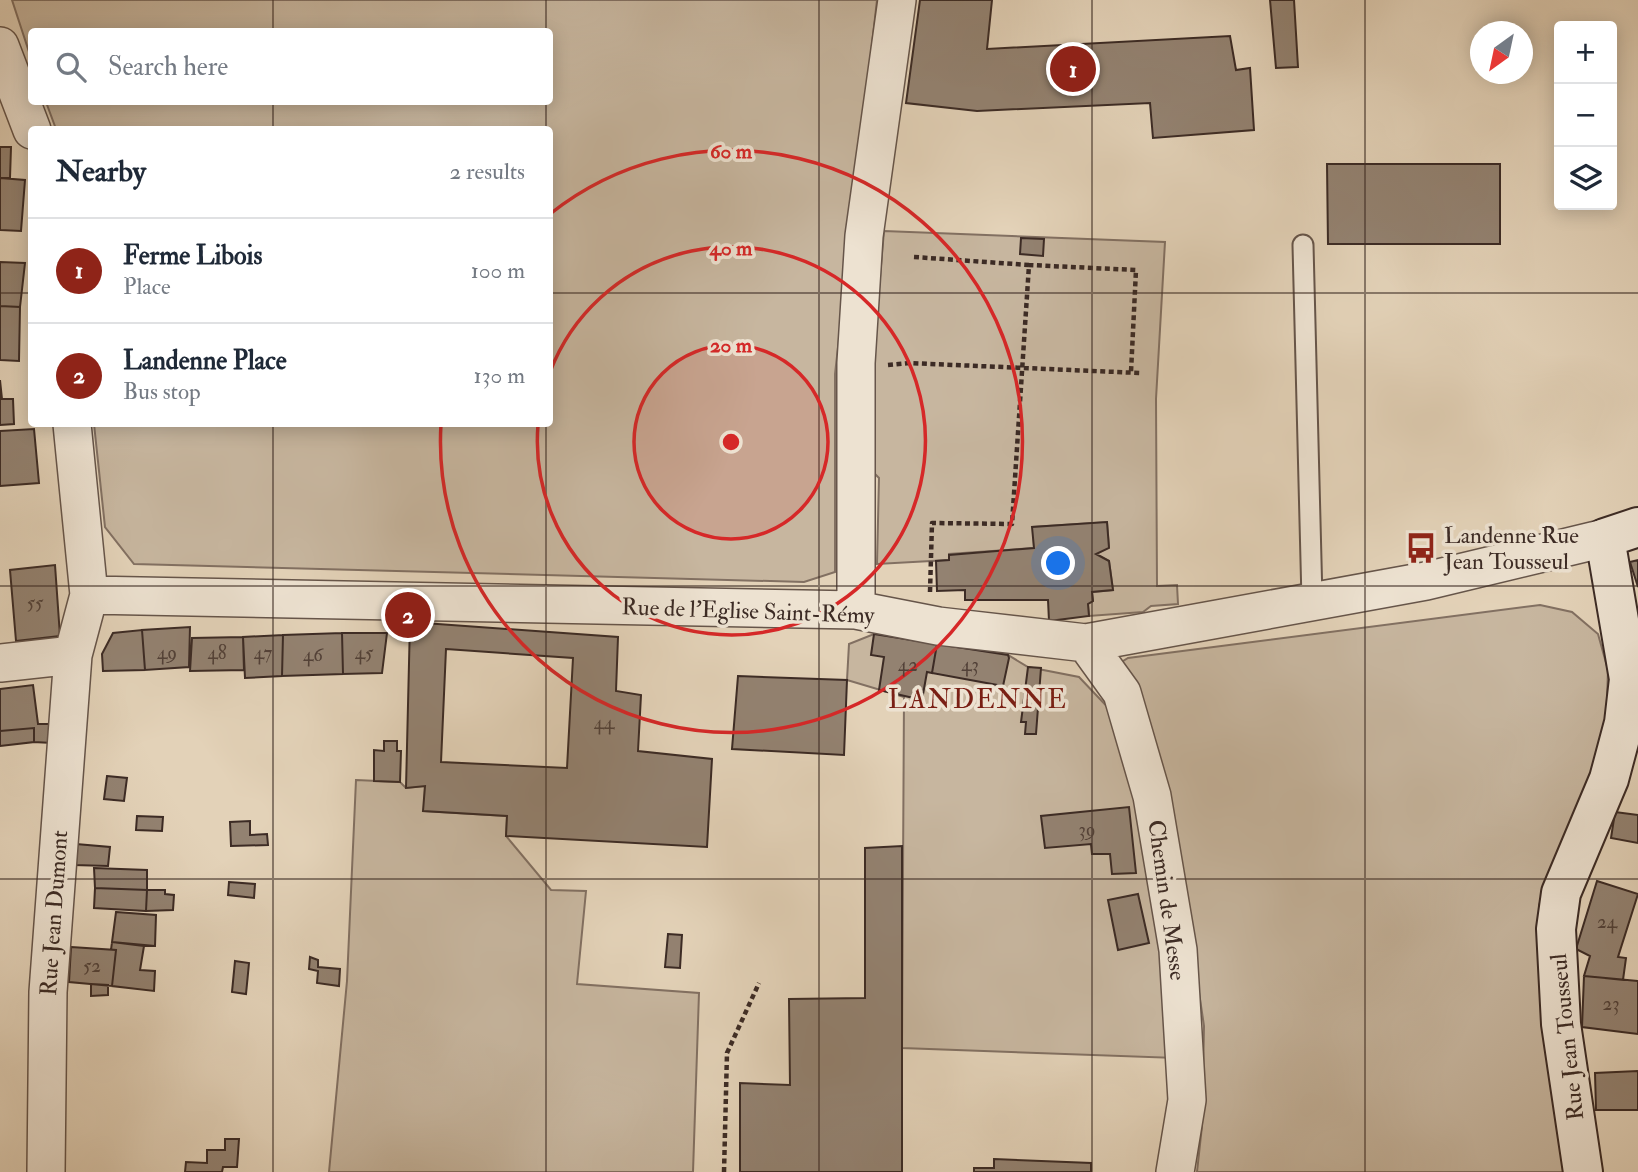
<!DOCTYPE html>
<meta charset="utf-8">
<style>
:root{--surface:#fff;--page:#f2f2f3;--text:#1f2937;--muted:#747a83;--line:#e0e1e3;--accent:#8f2418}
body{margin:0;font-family:"IM FELL Double Pica",serif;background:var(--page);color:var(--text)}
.controls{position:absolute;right:21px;top:21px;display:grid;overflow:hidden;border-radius:7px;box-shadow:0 4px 18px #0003}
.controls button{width:63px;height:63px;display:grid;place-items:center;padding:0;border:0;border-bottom:2px solid var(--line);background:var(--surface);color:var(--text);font:35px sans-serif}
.compass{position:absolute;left:1470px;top:21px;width:63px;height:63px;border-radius:50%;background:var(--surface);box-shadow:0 4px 18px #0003;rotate:213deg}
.you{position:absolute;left:1059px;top:564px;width:24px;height:24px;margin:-18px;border:5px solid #fff;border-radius:50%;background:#1a73e8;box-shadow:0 0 0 10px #1a73e833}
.badge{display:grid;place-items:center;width:46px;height:46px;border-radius:50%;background:var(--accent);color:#fff;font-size:23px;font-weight:700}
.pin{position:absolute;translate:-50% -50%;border:4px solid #fff;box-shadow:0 2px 7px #0006}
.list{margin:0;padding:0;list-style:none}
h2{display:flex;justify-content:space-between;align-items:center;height:91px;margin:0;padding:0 28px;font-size:30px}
h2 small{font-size:23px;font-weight:400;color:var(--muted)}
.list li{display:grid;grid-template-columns:46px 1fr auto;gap:21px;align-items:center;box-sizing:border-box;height:105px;padding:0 28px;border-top:2px solid var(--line)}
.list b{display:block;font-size:26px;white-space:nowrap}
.list p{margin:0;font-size:23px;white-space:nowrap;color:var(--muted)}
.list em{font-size:23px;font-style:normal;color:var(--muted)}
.icon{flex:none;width:38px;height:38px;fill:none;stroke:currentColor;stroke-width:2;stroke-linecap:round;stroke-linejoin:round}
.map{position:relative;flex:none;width:1638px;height:1172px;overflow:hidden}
.search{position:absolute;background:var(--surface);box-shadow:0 4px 18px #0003;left:28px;top:28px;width:525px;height:77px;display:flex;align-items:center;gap:18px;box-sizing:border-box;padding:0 24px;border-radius:7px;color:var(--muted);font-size:26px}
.panel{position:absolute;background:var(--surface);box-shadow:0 4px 18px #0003;left:28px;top:126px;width:525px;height:301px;border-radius:7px}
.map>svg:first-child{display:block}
.green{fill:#c7b69f;stroke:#827062;stroke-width:2}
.building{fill:#938271;stroke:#3c2b25;stroke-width:2;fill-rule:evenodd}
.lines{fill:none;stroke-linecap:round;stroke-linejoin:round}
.lane-casing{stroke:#66554a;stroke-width:23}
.street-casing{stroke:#66554a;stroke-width:40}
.secondary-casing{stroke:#3c2b25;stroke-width:42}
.path{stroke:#3c2b25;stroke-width:4.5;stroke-dasharray:5 3.5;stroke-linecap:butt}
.lane{stroke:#ede2d1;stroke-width:19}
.street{stroke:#ede2d1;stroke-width:37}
.secondary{stroke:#ede2d1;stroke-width:38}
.grid{fill:none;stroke:#3c2b25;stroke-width:2;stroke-opacity:0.55}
.ring{fill:none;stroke:#d62828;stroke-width:3.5}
.labels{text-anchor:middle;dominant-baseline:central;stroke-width:7;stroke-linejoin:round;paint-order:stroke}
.number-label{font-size:19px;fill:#524138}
.poi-label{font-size:23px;fill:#3c2b25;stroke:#ede2d1;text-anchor:start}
.street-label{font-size:23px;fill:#3c2b25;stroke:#ede2d1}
.quarter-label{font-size:26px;letter-spacing:2px;fill:#7a1f14;stroke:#ede2d1}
.centre{fill:#d62828;stroke:#ede2d1;stroke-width:3.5}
.ring-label{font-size:21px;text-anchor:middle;font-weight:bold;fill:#d62828;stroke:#ede2d1;stroke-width:7;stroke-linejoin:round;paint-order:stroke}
</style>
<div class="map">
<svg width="1638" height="1172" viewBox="0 0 1638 1172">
<rect width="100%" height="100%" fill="#e3d2b8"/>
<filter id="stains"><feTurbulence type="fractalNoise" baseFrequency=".00286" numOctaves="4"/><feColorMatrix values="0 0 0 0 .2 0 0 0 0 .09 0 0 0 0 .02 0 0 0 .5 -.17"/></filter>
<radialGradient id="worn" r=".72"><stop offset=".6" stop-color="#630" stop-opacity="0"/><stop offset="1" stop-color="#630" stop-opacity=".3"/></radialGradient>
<path class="green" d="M12,0H877L835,374V572L804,582L134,564L105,527L94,424H550V130L56,129L46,102H550V32H32L31,58Z
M884,231L1165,242L1156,399L1157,586L1177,585L1178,604L1151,606L1143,612L1089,616L1088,604L1093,601L1092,592L1113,590L1109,561L1096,554L1109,547L1107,522L1033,527L1034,548L949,554V560L877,564L879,478L864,463Z
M1540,605L1572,612L1598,634L1608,670L1606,727L1593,776L1539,905L1570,1172H1197L1202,1126L1204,1026L1180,864L1120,663L1128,658Z
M874,634L1008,655L1028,667L1079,677L1117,717L1140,803L1176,1058L902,1048L904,697L847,680L849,644Z
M356,780L400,782L406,788L425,786L424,811L507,816L506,836L551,890L586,891L577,984L699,993L693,1172H329L347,981Z"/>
<path class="building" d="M920,0H992L987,49L1230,36L1236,70L1250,68L1254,130L1153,138L1150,103L977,111L906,103Z
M1270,0H1294L1298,67L1276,68Z
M0,147H11L10,178H0Z
M1327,164H1500V244H1328Z
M0,178L25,180L21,231L0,230Z
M1021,238L1044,239L1043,256L1020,254Z
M0,262L25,263L20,307L0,306Z
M0,306L20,307L19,361L0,360Z
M0,380L2,399H13L14,424L0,425Z
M34,429L39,483L0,486V431Z
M1107,522L1109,548L1096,554L1109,561L1113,590L1092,592L1093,601L1088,604L1089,616L1049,621L1048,600H965V590L937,591L936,561L949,560V555L1034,548L1032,527Z
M1638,560V587L1630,562Z
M55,565L60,636L16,641L10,570Z
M410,622L618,637L616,691L641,695L638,751L712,759L707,847L506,836L507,816L423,811L425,786L406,788ZM446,649L573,658L567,768L441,762Z
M190,627L189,667L145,670L142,630Z
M142,630L145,670L103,671L102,654L113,633Z
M342,633L343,674L282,676L283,635Z
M342,633H387L382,673L343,674Z
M874,634L937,644L932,673L927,672L922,700L879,690L884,657L871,655Z
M283,635L282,676L245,678L243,637Z
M243,637L244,670L190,671L192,638Z
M937,644L1008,655L1009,658L1003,686L932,673Z
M1028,667L1041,668L1036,734H1025L1026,722H1021Z
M738,676L847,680L844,755L732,749Z
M33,685L38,724H53L52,743L34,742V728L0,731V689Z
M34,728V742L0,746V731Z
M384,741H397V751H401L400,782L374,781V750L384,751Z
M107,776L127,778L124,801L104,799Z
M1129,807L1136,873L1112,874L1110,854H1092L1091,844L1045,848L1041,816Z
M1615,812L1638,815V843L1611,838Z
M137,816L163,817L162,831L136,830Z
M250,821V835L267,834L268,845L231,846L230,822Z
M76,844L110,847L108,866L74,865Z
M902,846V1172H740V1083L790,1085L789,999L865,998V848Z
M94,868L147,870V890L95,888Z
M1597,881L1638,894L1618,957L1626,958L1623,980L1584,976L1590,956L1576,949Z
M229,882L255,884L254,898L228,895Z
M95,888L147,890L146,911L94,908Z
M147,890H165V894L174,895L173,910L146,911Z
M1138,894L1149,943L1118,950L1108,900Z
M116,912L156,915L155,946L112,942Z
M668,934L682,935L680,968L665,967Z
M112,942L144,946L140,970L155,971L154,991L112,986L116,950H111Z
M71,947L116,950L112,986L69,982Z
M310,957L318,960V967L340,969L339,986L317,983L318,971L309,969Z
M235,961L249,963L246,994L232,992Z
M1584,976L1638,981V1034L1582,1027Z
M91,984L108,985V995L91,996Z
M1638,1071V1110H1596L1595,1073Z
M225,1139H239L237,1167H223L222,1172H185L186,1162L207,1163V1150H225Z
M994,1159L1091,1163V1172H974V1168H994Z"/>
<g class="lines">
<defs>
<path id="lane" d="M1303,245L1312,600"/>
<path id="street" d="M0,46L32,130
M89,595L856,610L938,626L1086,643L1426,581L1605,538
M856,610V363L864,236L897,0
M1086,643L1122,693L1152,796L1178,950L1187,1100L1175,1172
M0,663L73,655
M46,1172L48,992L73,655L89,595L72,424"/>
<path id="secondary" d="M1583,1172L1561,1024L1556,929L1561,893L1609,779L1624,723L1629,679L1605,538L1638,527"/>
</defs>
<use href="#lane" class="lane-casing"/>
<use href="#street" class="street-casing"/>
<use href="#secondary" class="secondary-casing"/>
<path class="path" d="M914,257L1029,265
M888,365L909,363L1140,373
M930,592L932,523L1012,524L1029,265L1136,270L1131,372
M724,1172L727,1053L759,983"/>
<use href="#lane" class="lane"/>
<use href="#street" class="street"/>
<use href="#secondary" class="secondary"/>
</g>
<path class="grid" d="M273,0V32M546,0V32M819,0V1172M1092,0V1172M1365,0V1172M273,102V130M546,102V130M0,293H32M550,293H1638M273,424V1172M546,424V1172M0,586H1638M0,879H1638"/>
<circle cx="731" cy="442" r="97" fill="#d62828" fill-opacity=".12"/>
<g class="ring">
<circle cx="731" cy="442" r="97"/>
<path d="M550 372A194 194 0 1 1 538 425"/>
<path d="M550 214A291 291 0 1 1 441 424"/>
</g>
<defs>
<symbol id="bus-bare" viewBox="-9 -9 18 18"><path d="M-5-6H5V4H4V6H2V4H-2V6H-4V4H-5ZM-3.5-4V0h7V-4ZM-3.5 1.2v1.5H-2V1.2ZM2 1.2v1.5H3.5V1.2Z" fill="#8f2418" stroke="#ede2d1" stroke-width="2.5" paint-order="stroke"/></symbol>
</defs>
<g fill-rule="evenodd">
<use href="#bus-bare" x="1399" y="526" width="44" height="44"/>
</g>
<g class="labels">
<g class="number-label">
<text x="35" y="603">55</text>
<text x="167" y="653">49</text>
<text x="217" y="653">48</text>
<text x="263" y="653">47</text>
<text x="364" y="653">45</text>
<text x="313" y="655">46</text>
<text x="908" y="665">42</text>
<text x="970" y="665">43</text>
<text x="604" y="723">44</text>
<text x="1087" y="830">39</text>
<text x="1607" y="922">24</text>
<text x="92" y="966">52</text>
<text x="1611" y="1004">23</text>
</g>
<g class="poi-label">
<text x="1444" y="535">Landenne Rue<tspan x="1444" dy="26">Jean Tousseul</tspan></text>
</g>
<g class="street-label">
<text transform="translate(748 611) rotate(2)">Rue de l'Eglise Saint-Rémy</text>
<text transform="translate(1167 900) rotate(82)">Chemin de Messe</text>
<text transform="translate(54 913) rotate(-86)">Rue Jean Dumont</text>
<text transform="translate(1567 1037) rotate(-96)">Rue Jean Tousseul</text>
</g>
<g class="quarter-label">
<text x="978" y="700">LANDENNE</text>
</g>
</g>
<circle cx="731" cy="442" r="10" class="centre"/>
<g class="ring-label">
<text x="731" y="158">60 m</text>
<text x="731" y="255">40 m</text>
<text x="731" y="352">20 m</text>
</g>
<rect width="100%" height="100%" filter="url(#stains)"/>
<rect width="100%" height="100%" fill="url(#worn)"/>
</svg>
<div class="controls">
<button>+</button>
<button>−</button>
<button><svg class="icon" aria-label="layers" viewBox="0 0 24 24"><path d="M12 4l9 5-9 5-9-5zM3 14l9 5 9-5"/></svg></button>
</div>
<svg class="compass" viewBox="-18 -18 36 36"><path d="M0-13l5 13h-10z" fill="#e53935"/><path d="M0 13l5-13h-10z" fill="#747a83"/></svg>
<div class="you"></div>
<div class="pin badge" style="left:1073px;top:69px">1</div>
<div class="pin badge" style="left:408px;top:615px">2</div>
<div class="search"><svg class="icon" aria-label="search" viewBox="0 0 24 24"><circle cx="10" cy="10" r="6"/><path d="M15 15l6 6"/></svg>Search here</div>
<section class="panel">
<h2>Nearby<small>2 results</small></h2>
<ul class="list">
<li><span class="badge">1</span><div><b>Ferme Libois</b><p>Place</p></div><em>100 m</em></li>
<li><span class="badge">2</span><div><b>Landenne Place</b><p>Bus stop</p></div><em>130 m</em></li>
</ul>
</section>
</div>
